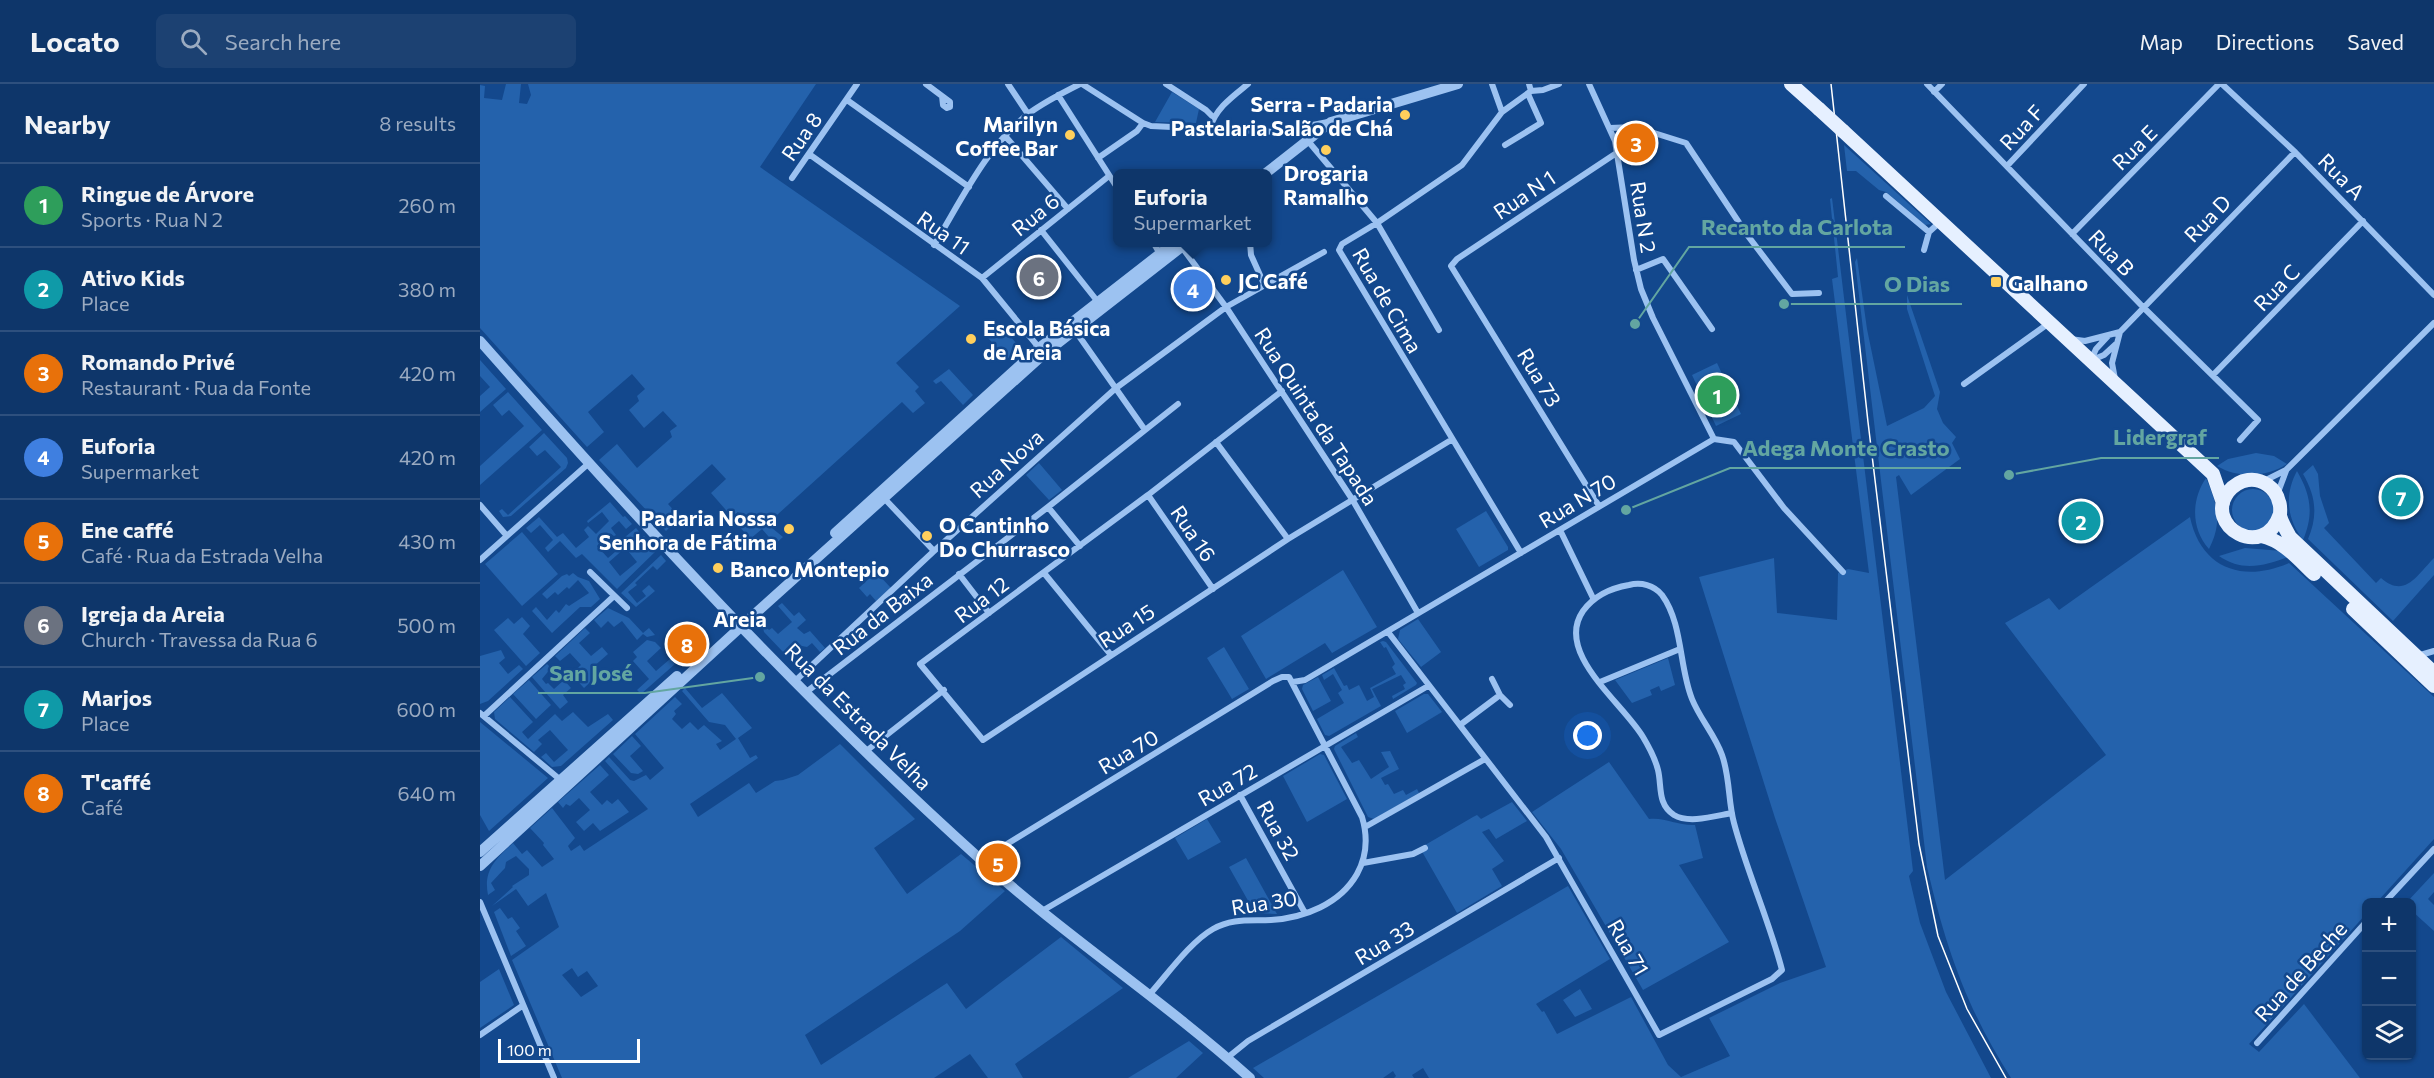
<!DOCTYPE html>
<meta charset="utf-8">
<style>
:root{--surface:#0e366a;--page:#1c4172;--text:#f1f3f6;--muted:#9babc1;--line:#2e507e;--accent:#ffcf5c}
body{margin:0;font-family:Commissioner,sans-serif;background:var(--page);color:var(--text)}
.controls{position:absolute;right:18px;bottom:18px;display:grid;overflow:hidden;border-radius:9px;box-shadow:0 2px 4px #0004}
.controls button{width:54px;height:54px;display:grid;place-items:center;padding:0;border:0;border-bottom:2px solid var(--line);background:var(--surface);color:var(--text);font:30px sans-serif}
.scale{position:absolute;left:18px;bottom:15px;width:142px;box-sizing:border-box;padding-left:6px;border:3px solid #fff;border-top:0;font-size:16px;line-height:21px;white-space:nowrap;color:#fff;-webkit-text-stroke:4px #13488d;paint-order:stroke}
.you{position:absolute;left:1108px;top:652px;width:21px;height:21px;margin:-15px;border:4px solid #fff;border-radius:50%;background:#1a73e8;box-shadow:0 0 0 9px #1a73e833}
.badge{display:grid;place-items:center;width:39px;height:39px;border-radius:50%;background:var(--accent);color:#fff;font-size:20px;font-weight:700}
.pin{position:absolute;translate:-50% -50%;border:3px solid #fff;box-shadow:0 2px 6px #0006}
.popup{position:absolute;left:633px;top:85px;width:159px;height:78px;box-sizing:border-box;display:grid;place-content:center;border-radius:9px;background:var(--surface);filter:drop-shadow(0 2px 4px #0005);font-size:20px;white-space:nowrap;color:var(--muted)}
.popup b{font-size:22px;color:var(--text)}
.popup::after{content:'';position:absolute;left:50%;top:100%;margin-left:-12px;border:12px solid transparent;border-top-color:var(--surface)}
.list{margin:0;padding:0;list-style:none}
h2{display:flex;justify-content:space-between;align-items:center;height:78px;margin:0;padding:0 24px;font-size:26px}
h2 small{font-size:20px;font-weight:400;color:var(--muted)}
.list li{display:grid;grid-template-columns:39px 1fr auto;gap:18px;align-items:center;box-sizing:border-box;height:84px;padding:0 24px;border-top:2px solid var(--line)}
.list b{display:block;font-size:22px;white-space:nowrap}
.list p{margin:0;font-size:20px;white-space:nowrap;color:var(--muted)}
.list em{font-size:20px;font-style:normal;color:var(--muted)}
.icon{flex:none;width:33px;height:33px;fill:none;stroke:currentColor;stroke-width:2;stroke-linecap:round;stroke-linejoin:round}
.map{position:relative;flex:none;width:1954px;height:994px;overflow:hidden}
header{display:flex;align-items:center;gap:36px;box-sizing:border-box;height:84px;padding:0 30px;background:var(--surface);border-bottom:2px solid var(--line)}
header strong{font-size:28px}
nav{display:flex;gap:33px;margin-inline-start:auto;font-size:21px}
.search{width:420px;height:54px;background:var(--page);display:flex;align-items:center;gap:15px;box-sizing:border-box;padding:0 21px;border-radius:9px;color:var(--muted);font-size:22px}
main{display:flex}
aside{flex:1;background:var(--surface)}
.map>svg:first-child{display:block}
.green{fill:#2462ac;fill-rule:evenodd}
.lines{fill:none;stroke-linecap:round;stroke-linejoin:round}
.minor{stroke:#9cc2f1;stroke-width:6}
.tertiary{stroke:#9cc2f1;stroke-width:10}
.primary{stroke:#e6f0ff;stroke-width:14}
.tram{stroke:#fff;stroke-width:1.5}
.primary-bridge{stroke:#e6f0ff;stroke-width:14}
.poi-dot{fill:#ffcf5c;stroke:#13488d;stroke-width:2}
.labels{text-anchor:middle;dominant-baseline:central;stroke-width:5;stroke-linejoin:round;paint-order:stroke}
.poi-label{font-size:21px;font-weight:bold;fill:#fff;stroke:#13488d;text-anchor:start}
.street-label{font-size:21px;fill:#fff;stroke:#13488d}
.neighbourhood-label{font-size:22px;font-weight:bold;fill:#fff;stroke:#13488d}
.leader{fill:none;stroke:#63a6a1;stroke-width:2}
.callout-dot{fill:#63a6a1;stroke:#13488d;stroke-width:2}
.callout-label{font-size:22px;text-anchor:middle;font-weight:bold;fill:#63a6a1;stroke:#13488d;stroke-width:5;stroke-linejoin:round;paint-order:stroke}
</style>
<header>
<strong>Locato</strong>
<div class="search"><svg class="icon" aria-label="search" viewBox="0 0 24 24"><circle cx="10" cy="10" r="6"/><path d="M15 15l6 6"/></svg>Search here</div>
<nav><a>Map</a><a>Directions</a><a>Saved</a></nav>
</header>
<main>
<aside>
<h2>Nearby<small>8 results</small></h2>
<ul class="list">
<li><span class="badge" style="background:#2e9e5b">1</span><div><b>Ringue de Árvore</b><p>Sports · Rua N 2</p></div><em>260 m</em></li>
<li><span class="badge" style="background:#0f9aa8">2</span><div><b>Ativo Kids</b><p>Place</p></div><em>380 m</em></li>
<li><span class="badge" style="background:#e8710a">3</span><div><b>Romando Privé</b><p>Restaurant · Rua da Fonte</p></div><em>420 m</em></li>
<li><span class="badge" style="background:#3f7fe0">4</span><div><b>Euforia</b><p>Supermarket</p></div><em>420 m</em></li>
<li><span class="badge" style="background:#e8710a">5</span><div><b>Ene caffé</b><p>Café · Rua da Estrada Velha</p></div><em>430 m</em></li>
<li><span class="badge" style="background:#6b7280">6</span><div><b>Igreja da Areia</b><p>Church · Travessa da Rua 6</p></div><em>500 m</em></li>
<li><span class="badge" style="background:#0f9aa8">7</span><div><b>Marjos</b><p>Place</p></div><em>600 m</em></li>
<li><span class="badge" style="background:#e8710a">8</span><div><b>T'caffé</b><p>Café</p></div><em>640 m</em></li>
</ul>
</aside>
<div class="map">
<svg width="1954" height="994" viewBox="0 0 1954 994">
<rect width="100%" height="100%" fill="#13488d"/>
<path class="green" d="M26,0H41L39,19L47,20L51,11L48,0H336L280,83L480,222L416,279L439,303L435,307L445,319L433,329L422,318L287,440L303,453L295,460L282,445L270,455L259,442L265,436L258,428L252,433L231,409L246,395L232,380L188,420L200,433L186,447L119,376L137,360L157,384L192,353L190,347L197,342L183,327L164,344L149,326L159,317L157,312L165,305L152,290L108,328L124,348L107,363L0,244V1L5,2L4,14L22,16Z
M692,8L719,25L716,39L675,38Z
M1364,61L1451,140L1445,141L1406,108L1399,106L1376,87H1367Z
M1352,114L1433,787L1429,792L1440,839L1466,908L1511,994H949L943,984L932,991L934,994H914L916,992L913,987L903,994H784L773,984L1088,802L1130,875L1056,920L1062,928L1064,927L1077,950L1151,913L1188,981L1201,993L1250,972L1229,934L1300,899L1346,883L1295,734L1219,493L1294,474L1297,529L1357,536L1358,489L1368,485L1389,489L1352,195L1358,193L1350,115Z
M1377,174L1387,245L1407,342L1444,324L1455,312L1427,225V211L1460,308L1457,325L1463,339L1476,353L1472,359L1480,375L1431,411L1419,391L1416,393L1465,796L1626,671L1525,539L1569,514L1579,526L1710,433C1721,485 1763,499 1809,479L1954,613V755L1897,818H1886V830L1769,960L1779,968L1824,920L1880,994H1531C1486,923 1466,864 1447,783L1375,178Z
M522,242L540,264L527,275L508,254Z
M0,276L26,305L0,328V312L10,303L0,292Z
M1237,279L1261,330L1236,342L1212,291Z
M469,285L493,311L483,321L461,297L456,300L453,297Z
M28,308L62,346L0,401V382L44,342L29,326L22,332L13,321Z
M64,349L87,374L88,379L86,384L31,432L23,433L19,427L22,425L28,431L81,383L65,366L57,372L49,363Z
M1776,369L1794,372L1807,380C1787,393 1759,395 1737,382L1748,375Z
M559,379L582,406L569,416L546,391Z
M1833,381L1838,390L1840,412L1849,439L1844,444L1896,499L1901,494C1925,515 1937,491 1954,474V491L1913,537L1828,455C1838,432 1836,412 1823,390Z
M1817,387C1831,411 1834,430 1823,456C1807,435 1804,411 1817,387Z
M1726,394C1737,420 1743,438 1729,465C1711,445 1711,416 1726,394Z
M1752 426a21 21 0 1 1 42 0a21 21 0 1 1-42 0Z
M130,418L143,433L145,432L152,440L146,445L139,437L131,444L136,451L134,452L131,450L117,462L128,474L142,462L139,458L156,444L161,450L129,478L140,492L157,478L148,467L164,452L177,466L137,505L102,470L96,474L80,457L68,468L65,464L73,456L60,441L51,449L46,444L59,433L77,453L83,449L96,464L109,453L104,446L108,442L116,450L129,437L122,428L108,439L107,437Z
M1006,427L1028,463V466L999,483L976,445Z
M42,448L78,490L42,522L5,480Z
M1765,464L1802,467L1808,473C1784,482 1762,488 1739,472Z
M181,471L186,477L177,486L173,482L155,499L157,501L148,508L157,519L166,512L162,507L169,501L175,507L156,523L141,509Z
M863,486L897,543L852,569L845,559L786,595L761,552Z
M396,488L411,504L396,517L390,510L387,513L379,504Z
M93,489L98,493L109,497L120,515L111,523H100L72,549L52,527L56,523L67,536L76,526L79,529L86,520L89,522L109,509L98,496L89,505L87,503L78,511L75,508L67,515L62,510L82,492L87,490L89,492Z
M302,519L314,532L319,528L326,536L317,544L324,550L330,547L345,564L340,568L332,559L327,563L317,561L304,569L284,548L282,539L289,546L292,544L298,550L312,538L298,522Z
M128,524L149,534L163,549L169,544L175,551L167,553L163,550L157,556L142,537L134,543L128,537L121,544L114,536Z
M42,533L50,542L43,550L60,569L46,582L14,546L28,534L34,540Z
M938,535L961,568L941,583L918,555L920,546Z
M105,544L110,549L99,559L111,572L122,563L128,570L112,584L118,591L104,604L91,590L101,581L90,569L80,577L75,572Z
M167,556L175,558L181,564L167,577L176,587L190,575L195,580L161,610L157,606L169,595L153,577L157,573L153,568Z
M903,557L906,558L937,599L936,601L913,615L912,612L925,605L923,601L926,599L921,591L892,605L901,622L849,652L845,651L837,635L864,619L858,609L862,606L853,590L844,596L842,591L854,584L864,602L867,601L869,606L879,601L887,617L894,613L890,604L916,590L912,583L915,580L906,563L904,564L900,558Z
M744,563L769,605L752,615L727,574Z
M21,566L25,574L19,579L28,590L39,581L43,585L8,617L0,620V572Z
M1188,574L1195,601L1181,607L1179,602L1170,606L1172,611L1152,619L1135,596Z
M67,580L71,584L62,595L66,600L68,599L74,605L84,596L91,604L83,611L88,618L80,625L52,593Z
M838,593L851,617L833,627L822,605L823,601Z
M49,596L71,621L56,635L33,610Z
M205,604L222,624L242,609L272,644L258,654L270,674L276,671L278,674L210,720L218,733L269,699L276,709L295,697L303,696L318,691L360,660L435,735L394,764L427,810L481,770L525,807L480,847L325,951L341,981L467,899L486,925L581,853L643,904L535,980L543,994H508L490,970L454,994H82L32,876L79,843L66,809L48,822L36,805L12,822L33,803L32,802L49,791V785L36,772L26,778L25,784L11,799L15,806L8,811C3,786 16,775 33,759L42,770L47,766L62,783L74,775L63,761L64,759L50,744L72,724L95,754L88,762L91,767L100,761L104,767L168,725L125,677L129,673L150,696L154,697L166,691L170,696L184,684L155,650L195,613L202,620L194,627L196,630L192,635L202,645L210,638L218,646L224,641L242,657L236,660L240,666L256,655L245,641L229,638L202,607ZM92,884L98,893L107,887L118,902L101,913L82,891Z
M944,610H948L962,628L927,649L915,627Z
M30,613L53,638L42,648L48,655L75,630L82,637L93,628L108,643L128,630L133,636L81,682L72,683L61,673L66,669L74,678L88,666L70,646L58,656L62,660L54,668L15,635L14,628Z
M0,638L68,694L9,747L0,731Z
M876,649L878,653L861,663L872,679L879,676L891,695L909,683L901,668L910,667L919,685L901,694L905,701L908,700L914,710L923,706L926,711L937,705L939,709L894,735L888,733L854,665L855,662Z
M152,652L161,662L150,672L163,687L158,690L151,689L133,670Z
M840,670L844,671L867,715L827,738L803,692Z
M1129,678L1169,735C1185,733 1198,742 1215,741L1223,774L1199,781L1249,858L1163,906L1081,765L1052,728Z
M120,681L129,691L110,708L122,721L127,716L132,720L138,715L149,728L120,747L113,739L104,747L96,738L110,726L99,714L90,722L86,720L83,724L78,718Z
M1032,718L1047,737L1016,755L1009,745L1002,748L1024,777L1012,785L1022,802L977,829L940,764L993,733L997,731L1001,735Z
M727,735L741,758L708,776L695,754Z
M766,774L797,830L775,829L749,783Z
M1954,789V808L1948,815L1954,821V847L1932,827V818H1927Z
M20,824L28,835L32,833L40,844L36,847L46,862L31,872L14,828Z
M19,885L34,921L0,944V898Z
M1100,905L1112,925L1095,933L1083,916Z
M709,957L723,969L696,994H648Z"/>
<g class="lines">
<path class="minor" d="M446,0L470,18V23L467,24L463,21L462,12
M528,0L548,30
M602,0L663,39L671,42L797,48L848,38
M686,0L726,26L733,33
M1012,0L1022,28
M1109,0L1135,57L1154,176L1161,205L1173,234L1234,355
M1447,0L1663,223L1778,336L1760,356
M1742,0L1815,68L1954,211
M1051,7L1063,6L1079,0
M1454,8L1462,0
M578,11L638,105
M367,16L489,103
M730,44C736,24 752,13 768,0
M1130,44L1155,43L1206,59L1268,152L1312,210L1339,209
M526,53L588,125
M828,57L897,139L959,246
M1025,61L1061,39L1048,10
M329,70L502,194L560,265
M618,74L657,47L663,39
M1527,82L1604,0
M312,94L377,0
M1406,112L1449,148L1460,138
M561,146L618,218
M1592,150L1739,0
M673,158L680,170
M770,158L771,171L784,200
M454,161C481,117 506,63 548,30C564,18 582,9 600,0
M701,162L746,223L872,415L938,529
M1444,166L1449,148
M1156,186L1183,175L1232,245
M502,194L629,92
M594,245L665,346
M1590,255L1605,257L1640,248
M1611,276L1616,265L1629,251
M1612,276L1624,271L1636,260
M1733,291L1883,137
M1635,295L1632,279L1640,248L1815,68
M1484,300L1569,239
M802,307L668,411L440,580L503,656L808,455L971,356
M736,358L808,455
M1784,397L1806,386L1954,239
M668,411L733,505
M1797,411L1806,387
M403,413L454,467
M0,421L27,452
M1119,422L971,182L977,175L1138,68
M568,423L600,462
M1080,446L1113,514
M1041,469L859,166L862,160L897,139L982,81L1022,28L1051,7L1049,0
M0,476L108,380
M110,488L147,524
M564,489L631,571
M479,490L509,529
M908,548L1066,753L1179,951L1292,895L1302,886C1289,836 1267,788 1254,739C1248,717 1250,693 1242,671C1235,651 1220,635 1212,615C1199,583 1203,540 1182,511C1174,501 1161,498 1149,501C1131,504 1114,512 1103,527C1074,569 1143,619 1163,653C1169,663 1175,674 1178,686C1182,702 1177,720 1194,731C1209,740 1235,732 1252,729
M1937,572L1954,567
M314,598L454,467L636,304L746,223L844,168
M813,598L825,596L1234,355L1254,358L1304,424L1363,488
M1120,598L1200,565
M325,609L568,423L698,320
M1020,611L1030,621
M0,629L83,698
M4,632L134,512
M980,641L1020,611L1012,595
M385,668L464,606
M760,711L825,829
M885,743L1005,675
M501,776L793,597L802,593H809L882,733C888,753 887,772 877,790C860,820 824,834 791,836C770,837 752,834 733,845C710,858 687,891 669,911
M883,779L933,770L945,764
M0,818L74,994
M1905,818L1954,765
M562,827L948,602
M0,951L42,922
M1777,959L1886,838
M747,974L768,957L1079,774"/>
<path class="tertiary" d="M786,89L851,38L978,0
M0,257C159,437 321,614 499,774C585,852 683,916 770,994
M355,449L559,264L695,158
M0,768L197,592
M0,782L277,528L564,270L708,158"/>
<path class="primary" d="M1311,0L1339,25
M1363,47L1733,390L1743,419
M1800,430C1784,478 1723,442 1748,408C1753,402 1760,397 1768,396C1782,394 1796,404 1799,418C1801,422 1800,427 1800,432C1802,439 1806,446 1810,453L1954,589
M1781,452C1804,457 1818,475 1834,490
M1873,525L1954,602"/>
<path class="tram" d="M1351,0L1388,338L1439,760L1458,852L1487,925L1526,994"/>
<path class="primary-bridge" d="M1339,25L1363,47"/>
</g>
<g class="poi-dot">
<circle cx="925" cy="31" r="6"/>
<circle cx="590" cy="51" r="6"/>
<circle cx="846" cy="66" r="6"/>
<circle cx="746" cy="196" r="6"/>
<rect x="1510" y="192" width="12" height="12" rx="3"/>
<circle cx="491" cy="255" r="6"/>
<circle cx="309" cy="445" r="6"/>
<circle cx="447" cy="452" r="6"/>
<circle cx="238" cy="484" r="6"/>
</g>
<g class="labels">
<g class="poi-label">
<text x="913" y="19" text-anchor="end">Serra - Padaria<tspan x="913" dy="24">Pastelaria Salão de Chá</tspan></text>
<text x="578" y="39" text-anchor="end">Marilyn<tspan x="578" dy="24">Coffee Bar</tspan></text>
<text x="846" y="88" text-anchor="middle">Drogaria<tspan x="846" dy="24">Ramalho</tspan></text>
<text x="758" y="196">JC Café</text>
<text x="1528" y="198">Galhano</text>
<text x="503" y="243">Escola Básica<tspan x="503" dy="24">de Areia</tspan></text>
<text x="297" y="433" text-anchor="end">Padaria Nossa<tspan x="297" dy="24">Senhora de Fátima</tspan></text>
<text x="459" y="440">O Cantinho<tspan x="459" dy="24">Do Churrasco</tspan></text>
<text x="250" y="484">Banco Montepio</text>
</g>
<g class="street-label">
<text transform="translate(1541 43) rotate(-47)">Rua F</text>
<text transform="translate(321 52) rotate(-55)">Rua 8</text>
<text transform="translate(1654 63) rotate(-45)">Rua E</text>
<text transform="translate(1862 92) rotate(45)">Rua A</text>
<text transform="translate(1044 110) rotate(-34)">Rua N 1</text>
<text transform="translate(555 130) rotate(-39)">Rua 6</text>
<text transform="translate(1164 133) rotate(81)">Rua N 2</text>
<text transform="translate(1727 134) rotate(-46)">Rua D</text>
<text transform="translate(464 148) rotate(35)">Rua 11</text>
<text transform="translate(1632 168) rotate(46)">Rua B</text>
<text transform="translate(1796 203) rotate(-46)">Rua C</text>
<text transform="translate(908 216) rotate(60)">Rua de Cima</text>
<text transform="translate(1060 293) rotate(59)">Rua 73</text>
<text transform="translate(837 332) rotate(57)">Rua Quinta da Tapada</text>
<text transform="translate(526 379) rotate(-42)">Rua Nova</text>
<text transform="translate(1097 416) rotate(-31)">Rua N 70</text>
<text transform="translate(714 449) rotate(56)">Rua 16</text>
<text transform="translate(501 515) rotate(-37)">Rua 12</text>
<text transform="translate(402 529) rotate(-38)">Rua da Baixa</text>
<text transform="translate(646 541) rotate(-33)">Rua 15</text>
<text transform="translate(379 632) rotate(45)">Rua da Estrada Velha</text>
<text transform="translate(648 667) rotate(-31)">Rua 70</text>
<text transform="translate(747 700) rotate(-30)">Rua 72</text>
<text transform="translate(799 746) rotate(61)">Rua 32</text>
<text transform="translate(784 818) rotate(-9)">Rua 30</text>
<text transform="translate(904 858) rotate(-31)">Rua 33</text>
<text transform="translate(1149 863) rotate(60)">Rua 71</text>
<text transform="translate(1820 887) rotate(-48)">Rua de Beche</text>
</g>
<g class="neighbourhood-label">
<text x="260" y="534">Areia</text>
</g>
</g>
<path class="leader" d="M1155 240L1209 163H1425M1304 220L1392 220H1482M1529 391L1621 374H1739M1146 426L1250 384H1481M280 593L165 609H58"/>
<g class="callout-dot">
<circle cx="1155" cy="240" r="6"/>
<circle cx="1304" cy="220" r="6"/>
<circle cx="1529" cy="391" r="6"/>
<circle cx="1146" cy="426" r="6"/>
<circle cx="280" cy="593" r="6"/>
</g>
<g class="callout-label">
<text x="1317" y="151">Recanto da Carlota</text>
<text x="1437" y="208">O Dias</text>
<text x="1680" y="361">Lidergraf</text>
<text x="1366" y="372">Adega Monte Crasto</text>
<text x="111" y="597">San José</text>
</g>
</svg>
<div class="controls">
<button>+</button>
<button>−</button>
<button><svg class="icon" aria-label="layers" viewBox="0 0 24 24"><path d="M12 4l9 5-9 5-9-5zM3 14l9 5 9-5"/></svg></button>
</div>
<div class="scale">100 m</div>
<div class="you"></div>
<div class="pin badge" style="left:1237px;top:311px;background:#2e9e5b">1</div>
<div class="pin badge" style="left:1601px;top:437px;background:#0f9aa8">2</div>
<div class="pin badge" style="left:1156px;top:59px;background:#e8710a">3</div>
<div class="pin badge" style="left:713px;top:205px;background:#3f7fe0">4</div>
<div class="popup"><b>Euforia</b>Supermarket</div>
<div class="pin badge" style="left:518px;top:779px;background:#e8710a">5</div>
<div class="pin badge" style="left:559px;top:193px;background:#6b7280">6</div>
<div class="pin badge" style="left:1921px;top:413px;background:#0f9aa8">7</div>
<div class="pin badge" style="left:207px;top:560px;background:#e8710a">8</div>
</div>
</main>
